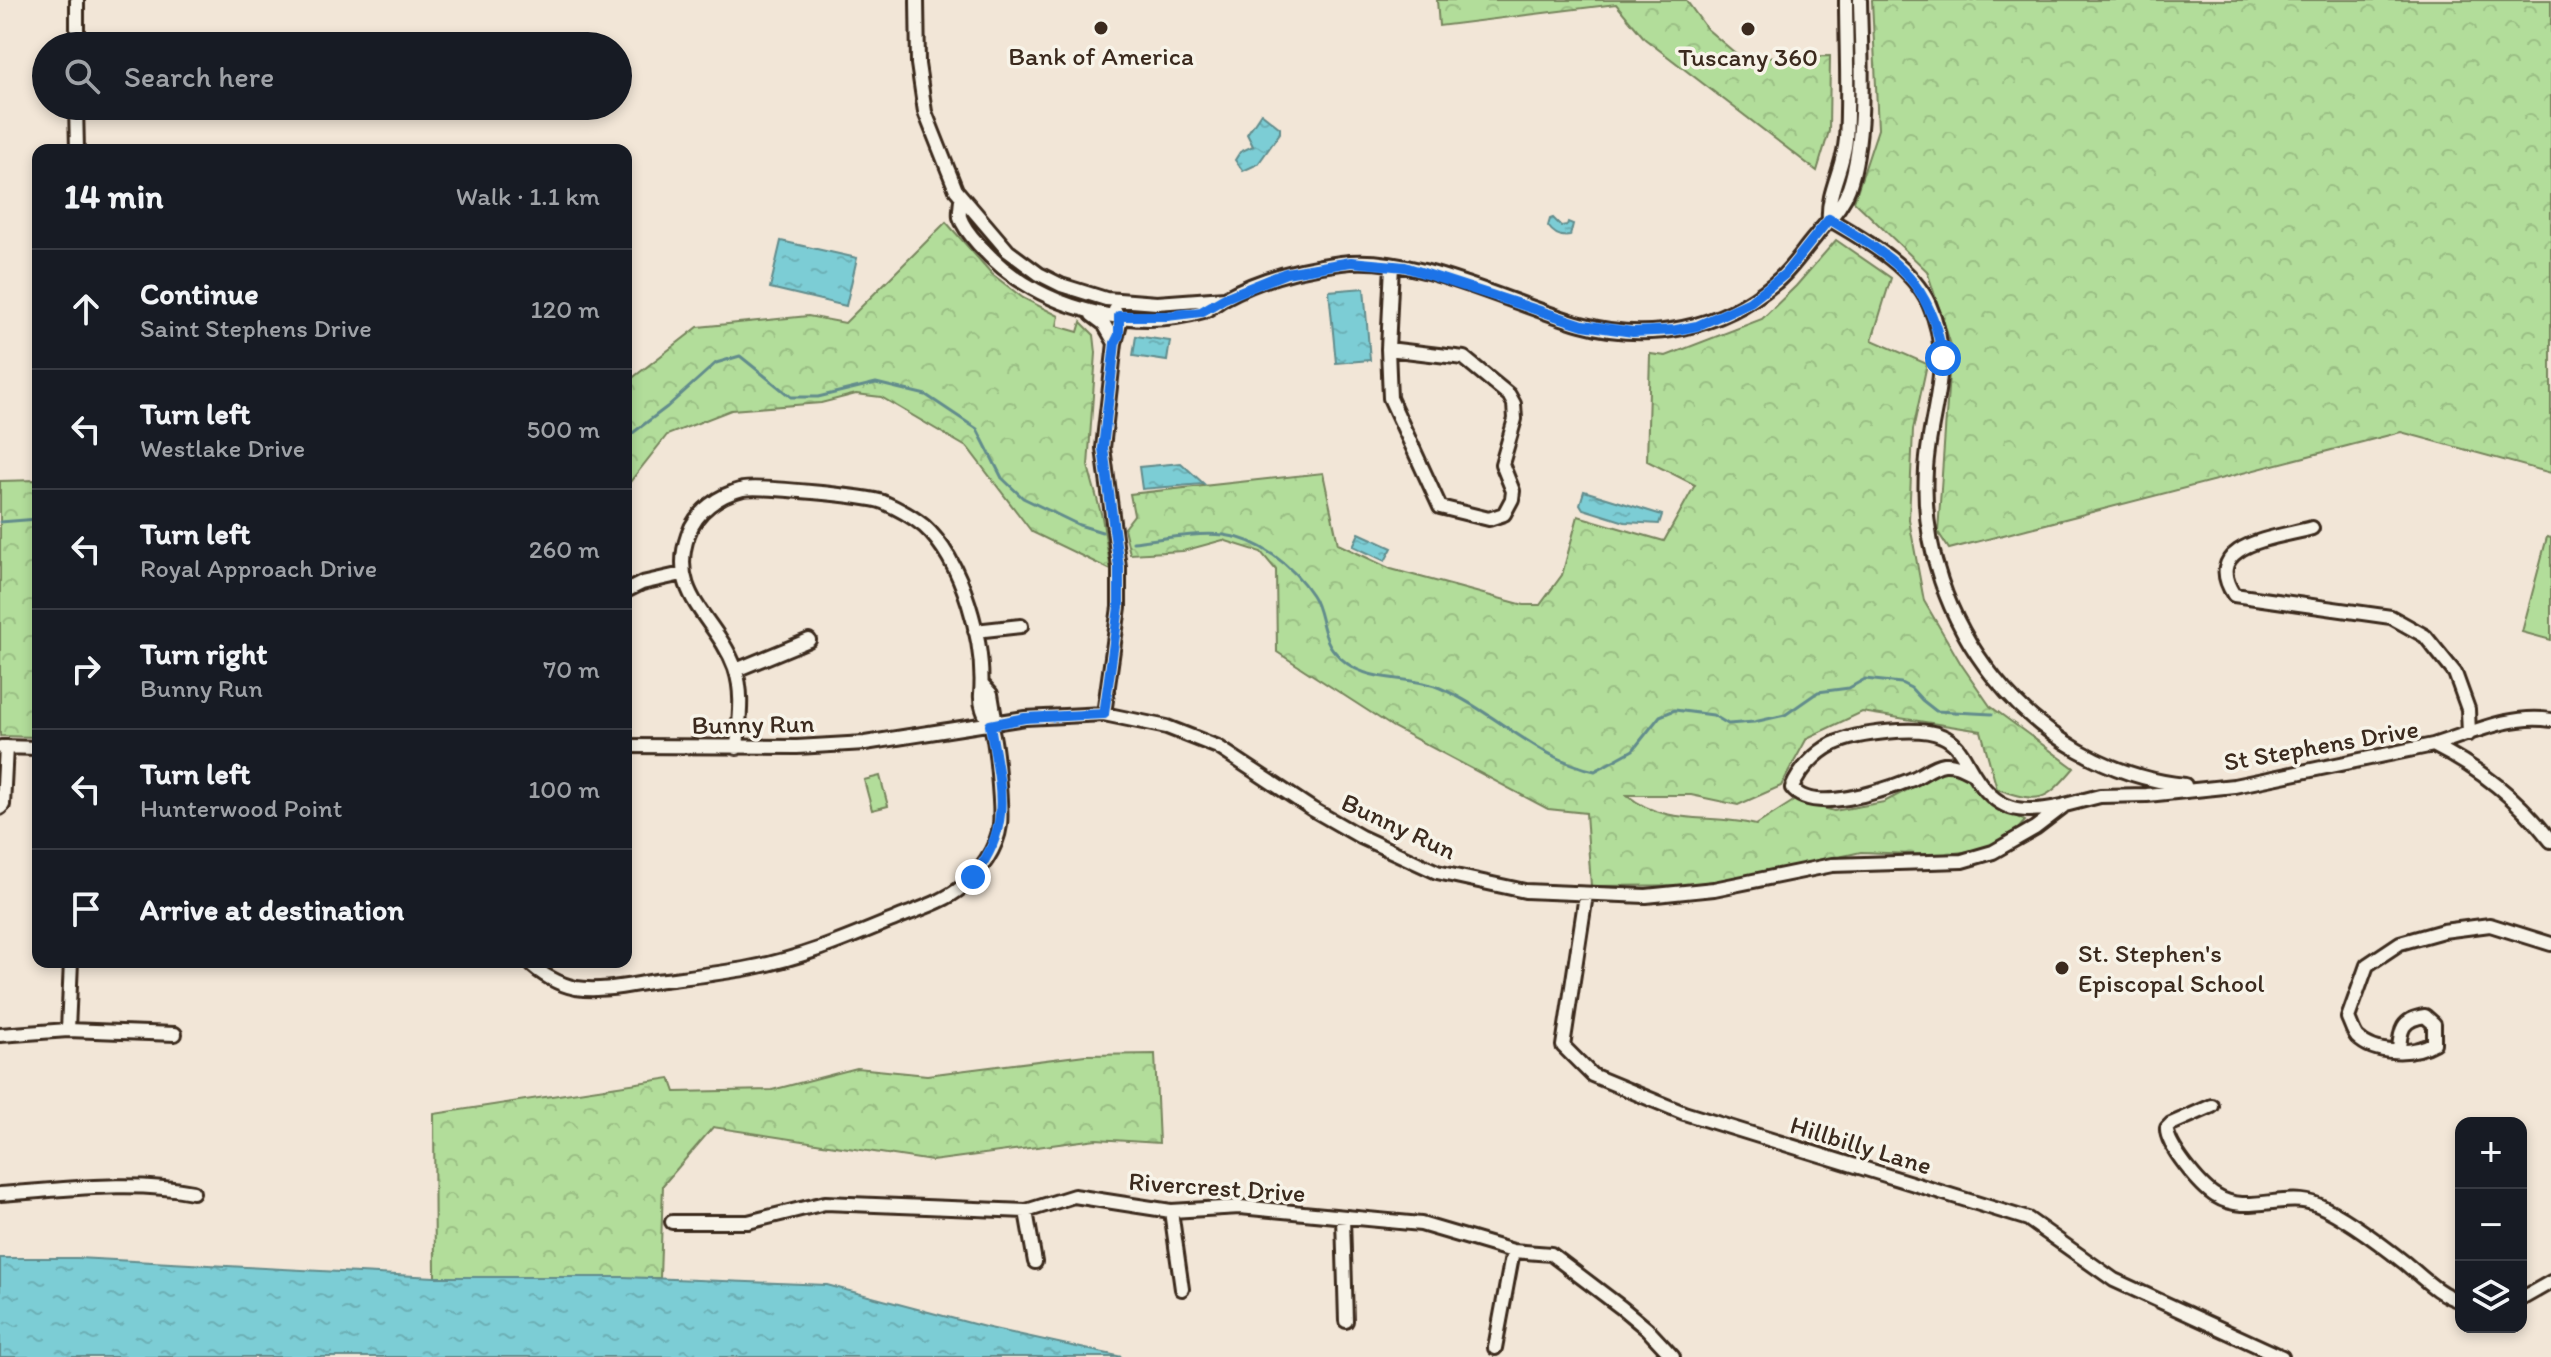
<!DOCTYPE html>
<meta charset="utf-8">
<style>
:root{--surface:#171b24;--page:#20242c;--text:#f1f3f6;--muted:#9ea1a6;--line:#363941}
body{margin:0;font-family:Itim,sans-serif;background:var(--page);color:var(--text)}
.controls{position:absolute;right:24px;bottom:24px;display:grid;overflow:hidden;border-radius:16px;box-shadow:0 4px 12px #0003}
.controls button{width:72px;height:72px;display:grid;place-items:center;padding:0;border:0;border-bottom:2px solid var(--line);background:var(--surface);color:var(--text);font:40px sans-serif}
.stop{position:absolute;width:24px;height:24px;margin:-18px;border:6px solid #1a73e8;border-radius:50%;background:#fff}
.stop.end{background:#1a73e8;border-color:#fff;box-shadow:0 2px 8px #0008}
.list{margin:0;padding:0;list-style:none}
h2{display:flex;justify-content:space-between;align-items:center;height:104px;margin:0;padding:0 32px;font-size:34px}
h2 small{font-size:26px;font-weight:400;color:var(--muted)}
.list li{display:grid;grid-template-columns:52px 1fr auto;gap:24px;align-items:center;box-sizing:border-box;height:120px;padding:0 32px;border-top:2px solid var(--line)}
.list b{display:block;font-size:30px;white-space:nowrap}
.list p{margin:0;font-size:26px;white-space:nowrap;color:var(--muted)}
.list em{font-size:26px;font-style:normal;color:var(--muted)}
.icon{flex:none;width:44px;height:44px;fill:none;stroke:currentColor;stroke-width:2;stroke-linecap:round;stroke-linejoin:round}
.map{position:relative;flex:none;width:2551px;height:1357px;overflow:hidden}
.search{position:absolute;background:var(--surface);box-shadow:0 4px 12px #0003;left:32px;top:32px;width:600px;height:88px;display:flex;align-items:center;gap:20px;box-sizing:border-box;padding:0 28px;border-radius:44px;color:var(--muted);font-size:30px}
.panel{position:absolute;background:var(--surface);box-shadow:0 4px 12px #0003;left:32px;top:144px;width:600px;height:824px;border-radius:16px}
.map>svg:first-child{display:block}
.forest{fill:url(#forest-crowns);stroke:#76845c;stroke-width:2}
.pitch{fill:#b2dd9a;stroke:#76845c;stroke-width:2}
.water{fill:url(#water-ripples);stroke:#628c8c;stroke-width:2}
.lines{fill:none;stroke-linecap:round;stroke-linejoin:round}
.stream{stroke:#628c8c;stroke-width:3}
.minor-casing{stroke:#3b2a1e;stroke-width:18}
.minor{stroke:#f7f3e8;stroke-width:12}
.route{stroke:#1a73e8;stroke-width:10}
.poi-dot{fill:#3b2a1e;stroke:#f7f3e8;stroke-width:3}
.labels{text-anchor:middle;dominant-baseline:central;stroke-width:7;stroke-linejoin:round;paint-order:stroke}
.poi-label{font-size:26px;fill:#3b2a1e;stroke:#f7f3e8}
.street-label{font-size:26px;fill:#3b2a1e;stroke:#f7f3e8}
</style>
<div class="map">
<svg width="2551" height="1357" viewBox="0 0 2551 1357">
<defs>
<pattern id="forest-crowns" width="20" height="18" patternUnits="userSpaceOnUse" patternTransform="scale(2)"><rect width="20" height="18" fill="#b2dd9a"/><path d="M2 6a3 3 0 1 1 6 0M12 15a3 3 0 1 1 6 0" fill="none" stroke="#9abe84"/></pattern>
<pattern id="water-ripples" width="26" height="14" patternUnits="userSpaceOnUse" patternTransform="scale(2)"><rect width="26" height="14" fill="#7ccdd5"/><path d="M2 4q2-2 4 0t4 0M15 11q2-2 4 0t4 0" fill="none" stroke="#6cb0b6"/></pattern>
</defs>
<rect width="100%" height="100%" fill="#f2e6d7"/>
<filter id="ink" filterUnits="userSpaceOnUse"><feTurbulence type="fractalNoise" baseFrequency=".0125" numOctaves="2"/><feDisplacementMap in="SourceGraphic" scale="16" xChannelSelector="R" yChannelSelector="G"/><feConvolveMatrix kernelMatrix="1 2 1 2 8 2 1 2 1" color-interpolation-filters="sRGB"/></filter>
<g filter="url(#ink)">
<path class="forest" d="M1437,0H1686L1707,29L1740,57L1830,56L1829,131L1817,171L1645,39L1616,4L1439,26Z
M1872,0H2551V473L2401,432L1949,549L1938,532L1951,345L1927,271L1854,201L1878,129Z
M946,222L992,274L1023,298L1059,316L1057,326L1078,332L1081,322L1094,335L1096,353L1088,466L1102,517L1111,570L1032,532L968,448L881,397L856,394L821,403L731,410L667,435L626,487V383L698,327L808,316L845,323Z
M1836,240L1891,278L1872,340L1927,364L1913,430L1909,520L1924,601L1961,664L1990,706L2074,768C2044,803 2040,803 1997,789L1981,731L1862,712L1807,738L1781,786L1738,805L1691,795H1627C1666,827 1710,813 1756,825L1795,800L1834,811L1884,802L1948,769L1963,774L1987,801L2025,821L2017,830L1988,849L1938,855L1861,852L1713,885L1591,886L1586,813L1548,809L1393,727L1277,652L1276,570L1261,552L1223,540L1183,551L1130,554L1124,528L1134,515L1130,494L1323,473L1338,544L1391,569L1524,605H1540L1562,575L1578,516L1664,541L1695,485L1647,461L1650,354L1666,356L1762,319L1796,286Z
M38,480V737L0,736V481Z
M1155,1054L1159,1143L1096,1139L932,1161L713,1127L663,1185L660,1278L435,1277L434,1114L670,1078L675,1092L772,1090L857,1068L927,1075L1085,1055Z"/>
<path class="pitch" d="M2547,537L2551,538V640L2522,632Z
M880,776L888,806L872,810L864,780Z"/>
<path class="water" d="M1261,113L1280,128V133L1258,164L1243,171L1235,160L1240,152L1253,146L1247,134Z
M1553,218L1561,226L1567,225L1568,222L1573,224L1570,236C1560,238 1553,233 1548,226L1550,219Z
M781,241L857,258L846,306L770,288Z
M1364,288L1370,360L1336,363L1329,291Z
M1136,336L1170,341L1167,361L1133,356Z
M1181,463L1204,484L1142,489L1139,467Z
M1584,491L1662,515L1659,524L1625,522L1583,509L1580,504Z
M1359,533L1392,548L1385,561L1353,546Z
M0,1258H77L435,1277H623L827,1285L985,1327L1122,1357H0Z"/>
<g class="lines">
<path class="stream" d="M626,438L667,407L716,363L740,356L791,397H818L876,383L926,395L977,429L1002,478L1023,498L1079,525L1102,532
M0,522L38,519
M1133,542C1160,539 1197,532 1224,535C1259,539 1293,566 1312,595C1323,611 1321,636 1334,651C1363,687 1404,673 1440,688C1494,711 1537,759 1595,771L1633,750L1660,716L1675,710L1713,715L1728,724L1754,722L1785,715L1818,692L1849,688L1865,679L1901,683L1911,688L1922,700L1936,711L1992,714"/>
<defs>
<path id="minor" d="M917,0L918,64L925,112L956,190L1008,251L1039,274L1061,285L1106,299L1157,303L1225,298
M77,46V0
M76,106L77,150
M961,199C961,204 959,212 960,217C965,233 990,257 1003,268C1056,311 1137,331 1204,311C1212,308 1217,302 1225,298C1259,279 1302,268 1341,263C1414,253 1510,304 1581,324C1649,343 1721,329 1775,283C1791,270 1802,252 1815,237C1828,220 1842,208 1849,188C1867,135 1861,56 1860,0
M1829,219C1864,240 1910,264 1929,304C1956,363 1929,411 1926,470C1917,621 2031,769 2185,785
M1829,219C1827,192 1844,167 1846,139C1849,93 1846,46 1846,0
M1092,315L1104,324L1115,343
M1388,349L1464,358L1509,395L1514,404L1515,419L1502,464L1513,491L1512,499L1504,514L1489,519L1440,507L1390,398L1388,349L1392,265
M2312,528C2278,538 2200,543 2234,595L2391,617L2425,636L2455,673L2468,709L2469,734
M626,591L642,583L682,574
M975,631L1021,626
M736,670L809,640
M983,685L991,694L995,718L990,725
M1104,714L1119,607V567L1103,448L1115,343L1120,323L1115,310
M2433,745C2469,734 2513,713 2551,720
M626,746L797,747L865,743L1025,718L1104,714L1167,727L1218,747L1312,809L1361,837L1437,872L1525,891L1646,896L1714,889L1832,865L1962,861L1993,852L2035,828L2065,805L2100,796L2147,795L2234,786L2433,745C2481,769 2518,799 2551,841
M1,747L38,748
M1973,773C1963,768 1955,763 1944,764C1931,766 1922,776 1910,780C1885,790 1812,815 1792,788C1799,771 1816,752 1833,744C1856,733 1920,725 1942,736C1959,743 1964,759 1973,773C1997,812 2020,815 2062,806
M0,808L3,805L6,747
M1586,895L1563,1046L1592,1075L1684,1113L2028,1219L2114,1280L2282,1357
M529,962C540,974 560,985 576,988C601,992 630,985 656,981C687,977 718,974 749,968C803,958 851,937 902,916C922,908 945,901 962,887C980,872 997,849 1000,825C1002,811 996,736 990,725C985,715 980,706 981,694C985,643 963,561 924,526C913,517 897,508 883,502C866,496 760,486 743,489C719,495 696,511 688,535C667,595 717,618 735,668C744,695 739,720 737,748
M68,1030L71,962
M0,1035L68,1030L175,1034
M2399,1051C2400,1030 2402,1019 2425,1016L2434,1024V1043C2413,1055 2375,1055 2357,1037C2353,1032 2351,1024 2348,1018L2367,965L2400,943L2443,931L2490,925L2551,944
M2212,1106L2171,1124L2167,1128C2165,1144 2201,1187 2216,1196C2247,1216 2285,1191 2318,1205C2346,1217 2381,1244 2405,1263C2422,1277 2440,1296 2461,1301
M0,1194C63,1190 130,1180 193,1192
M1026,1211L1035,1262
M1171,1211L1182,1289
M1343,1218L1346,1321
M672,1222H748L825,1203L1026,1211L1074,1196L1171,1211L1240,1207L1421,1224L1513,1251L1551,1254L1622,1308L1647,1329L1673,1357
M2521,1299L2551,1282
M1495,1348L1513,1251"/>
</defs>
<use href="#minor" class="minor-casing"/>
<use href="#minor" class="minor"/>
</g>
</g>
<g class="lines" filter="url(#ink)">
<path class="route" d="M973,877C1014,825 1000,785 990,725L1025,718L1104,714L1119,607V567L1103,448L1115,343L1119,335V316H1167L1201,312L1225,298L1286,273L1351,262L1405,267L1583,325L1633,332L1676,330L1697,326L1750,302L1785,274L1829,219C1894,259 1929,277 1943,358"/>
</g>
<g class="poi-dot">
<circle cx="1101" cy="28" r="8"/>
<circle cx="1748" cy="29" r="8"/>
<circle cx="2062" cy="968" r="8"/>
</g>
<g class="labels">
<g class="poi-label">
<text x="1101" y="56">Bank of America</text>
<text x="1748" y="57">Tuscany 360</text>
<text x="2078" y="953" text-anchor="start">St. Stephen's<tspan x="2078" dy="30">Episcopal School</tspan></text>
</g>
<g class="street-label">
<text transform="translate(753 724) rotate(-1)">Bunny Run</text>
<text transform="translate(2321 745) rotate(-10)">St Stephens Drive</text>
<text transform="translate(1399 826) rotate(25)">Bunny Run</text>
<text transform="translate(1861 1145) rotate(17)">Hillbilly Lane</text>
<text transform="translate(1217 1187) rotate(4)">Rivercrest Drive</text>
</g>
</g>
</svg>
<div class="controls">
<button>+</button>
<button>−</button>
<button><svg class="icon" aria-label="layers" viewBox="0 0 24 24"><path d="M12 4l9 5-9 5-9-5zM3 14l9 5 9-5"/></svg></button>
</div>
<div class="stop" style="left:1943px;top:358px"></div>
<div class="stop end" style="left:973px;top:877px"></div>
<div class="search"><svg class="icon" aria-label="search" viewBox="0 0 24 24"><circle cx="10" cy="10" r="6"/><path d="M15 15l6 6"/></svg>Search here</div>
<section class="panel">
<h2>14 min<small>Walk · 1.1 km</small></h2>
<ul class="list">
<li><svg class="icon" aria-label="ahead" viewBox="0 0 24 24"><path d="M12 20V5M6 11l6-6 6 6"/></svg><div><b>Continue</b><p>Saint Stephens Drive</p></div><em>120 m</em></li>
<li><svg class="icon" aria-label="left" viewBox="0 0 24 24"><path d="M17 20v-9H6M10 6l-5 5 5 5"/></svg><div><b>Turn left</b><p>Westlake Drive</p></div><em>500 m</em></li>
<li><svg class="icon" aria-label="left" viewBox="0 0 24 24"><path d="M17 20v-9H6M10 6l-5 5 5 5"/></svg><div><b>Turn left</b><p>Royal Approach Drive</p></div><em>260 m</em></li>
<li><svg class="icon" aria-label="right" viewBox="0 0 24 24"><path d="M7 20v-9h11M14 6l5 5-5 5"/></svg><div><b>Turn right</b><p>Bunny Run</p></div><em>70 m</em></li>
<li><svg class="icon" aria-label="left" viewBox="0 0 24 24"><path d="M17 20v-9H6M10 6l-5 5 5 5"/></svg><div><b>Turn left</b><p>Hunterwood Point</p></div><em>100 m</em></li>
<li><svg class="icon" aria-label="arrive" viewBox="0 0 24 24"><path d="M6 21V4h12l-3 4 3 4H6"/></svg><div><b>Arrive at destination</b></div></li>
</ul>
</section>
</div>
